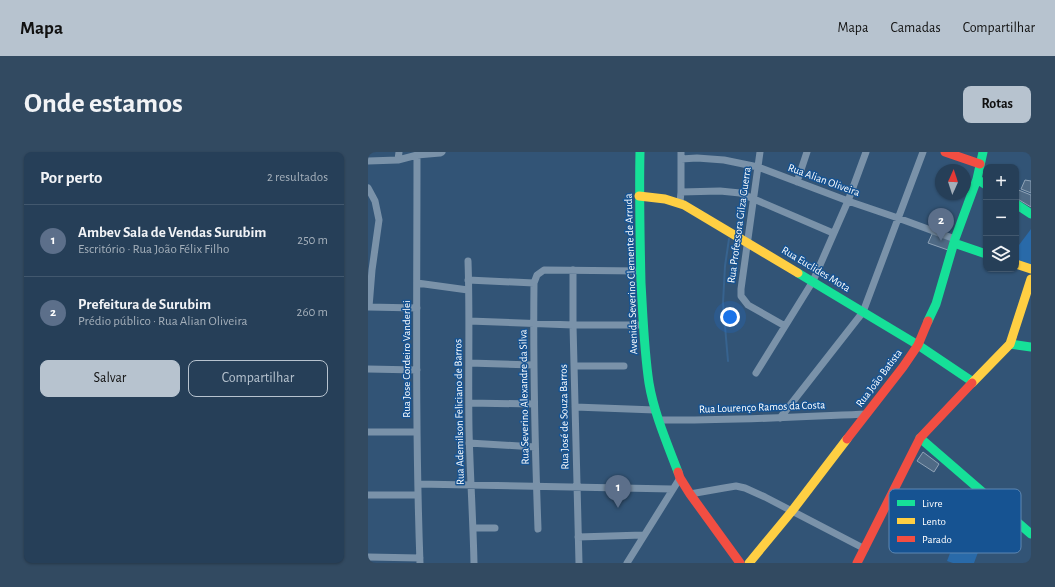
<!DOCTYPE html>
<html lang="pt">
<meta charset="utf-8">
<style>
:root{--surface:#263f58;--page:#324a61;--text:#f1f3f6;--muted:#a4afba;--line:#42586e;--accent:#b7c3cf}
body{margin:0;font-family:"Alegreya Sans",sans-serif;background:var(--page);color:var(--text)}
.controls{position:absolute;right:12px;top:12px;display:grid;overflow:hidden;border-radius:8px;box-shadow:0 1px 3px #0004}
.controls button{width:36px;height:36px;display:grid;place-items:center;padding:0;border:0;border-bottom:1px solid var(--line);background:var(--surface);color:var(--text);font:20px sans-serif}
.compass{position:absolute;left:567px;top:12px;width:36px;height:36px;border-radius:50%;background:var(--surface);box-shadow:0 1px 3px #0004;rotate:3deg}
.you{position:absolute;left:362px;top:165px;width:14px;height:14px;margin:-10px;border:3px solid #fff;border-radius:50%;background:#1a73e8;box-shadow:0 0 0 6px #1a73e833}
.badge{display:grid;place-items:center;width:26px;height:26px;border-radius:50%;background:var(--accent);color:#fff;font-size:13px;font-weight:700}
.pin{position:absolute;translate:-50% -33px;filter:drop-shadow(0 1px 2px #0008)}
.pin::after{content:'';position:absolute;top:21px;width:14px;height:12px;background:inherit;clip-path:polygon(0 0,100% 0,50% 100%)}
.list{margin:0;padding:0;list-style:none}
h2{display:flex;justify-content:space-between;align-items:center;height:52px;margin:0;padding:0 16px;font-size:17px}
h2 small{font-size:13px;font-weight:400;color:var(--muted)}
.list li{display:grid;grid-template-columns:26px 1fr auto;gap:12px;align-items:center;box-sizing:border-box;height:72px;padding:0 16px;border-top:1px solid var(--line)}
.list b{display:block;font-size:15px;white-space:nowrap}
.list p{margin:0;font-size:13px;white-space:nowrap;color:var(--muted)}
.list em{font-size:13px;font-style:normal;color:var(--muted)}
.actions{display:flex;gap:8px;padding:12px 16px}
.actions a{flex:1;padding:9px 0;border:1px solid var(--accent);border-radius:8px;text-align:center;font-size:14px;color:var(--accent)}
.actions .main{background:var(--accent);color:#111}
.icon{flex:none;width:22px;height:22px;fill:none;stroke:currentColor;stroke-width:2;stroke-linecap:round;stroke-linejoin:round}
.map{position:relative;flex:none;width:663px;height:411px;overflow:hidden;border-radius:8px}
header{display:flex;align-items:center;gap:24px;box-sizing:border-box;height:56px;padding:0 20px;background:var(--accent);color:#111}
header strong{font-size:19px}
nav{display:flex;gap:22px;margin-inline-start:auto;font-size:14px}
.intro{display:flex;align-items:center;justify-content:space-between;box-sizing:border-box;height:96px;padding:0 24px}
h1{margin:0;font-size:28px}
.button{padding:10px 18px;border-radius:8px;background:var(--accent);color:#111;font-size:14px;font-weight:700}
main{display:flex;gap:24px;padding:0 24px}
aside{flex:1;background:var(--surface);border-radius:8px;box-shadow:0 1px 3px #0004}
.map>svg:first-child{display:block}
.green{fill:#296aa9}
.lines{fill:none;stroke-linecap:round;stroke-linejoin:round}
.stream{stroke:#37638f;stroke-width:2}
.building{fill:#4f6a85;stroke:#8fa3b7}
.street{stroke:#7a92a9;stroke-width:7}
.fast{stroke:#16e098;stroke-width:9}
.slow{stroke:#ffcf43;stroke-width:9}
.jam{stroke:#f24e42;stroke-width:9}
.labels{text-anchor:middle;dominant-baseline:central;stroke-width:3;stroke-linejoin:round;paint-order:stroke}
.street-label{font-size:11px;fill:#fff;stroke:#165392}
.key{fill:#165392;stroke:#5c87b3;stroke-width:1}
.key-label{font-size:11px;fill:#fff}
</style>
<header>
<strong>Mapa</strong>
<nav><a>Mapa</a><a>Camadas</a><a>Compartilhar</a></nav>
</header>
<div class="intro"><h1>Onde estamos</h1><a class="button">Rotas</a></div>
<main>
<aside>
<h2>Por perto<small>2 resultados</small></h2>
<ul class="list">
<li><span class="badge" style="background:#5c6f8a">1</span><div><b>Ambev Sala de Vendas Surubim</b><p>Escritório · Rua João Félix Filho</p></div><em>250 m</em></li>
<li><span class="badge" style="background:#5c6f8a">2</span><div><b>Prefeitura de Surubim</b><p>Prédio público · Rua Alian Oliveira</p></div><em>260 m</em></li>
</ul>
<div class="actions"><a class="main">Salvar</a><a>Compartilhar</a></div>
</aside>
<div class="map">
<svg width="663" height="411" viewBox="0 0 663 411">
<rect width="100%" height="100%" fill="#325476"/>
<path class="green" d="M663,77V116L648,110V97Z
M594,370L618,379L606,411H585L579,409Z"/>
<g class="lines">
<path class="stream" d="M360,209L355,151L357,114L361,87"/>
</g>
<path class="building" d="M657,28L663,29V41L653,37Z
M648,37L663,43V55L648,46Z
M565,80L585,88L580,98L560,91Z
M555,300L571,312L566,320L549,309Z"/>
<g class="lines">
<path class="street" d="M392,0L373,137V144L380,153L417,174
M49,3C49,139 47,275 52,411
M313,7L329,6L356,8L390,15L480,49L530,66L587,87
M30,8L31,0
M0,9L30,8L49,3L72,1L74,0
M429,30L439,0
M0,36L7,49L11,68L4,118L1,155
M313,40L352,39L372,41L465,81
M312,50L313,40V0
M100,109C102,165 100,221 101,277C102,322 105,366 106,411
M205,118V173L211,411
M100,128L166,131
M49,131L100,138
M0,155L49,156
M101,169L205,173H275
M101,211L165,213
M206,214H256
M0,217L49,218
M388,221L445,129L480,49L498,0
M101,251L166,252
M207,255L287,258
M412,266L495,160L555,0
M291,268C360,269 429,265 499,262
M0,280H49
M101,291L167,295
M50,332L304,337
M322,342L356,336L368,334L377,336L397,345L497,397
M0,343H50
M105,376H127
M170,377C167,295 165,213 166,131L169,123L176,118L273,119
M210,385L275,383
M0,405L52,406
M259,411L312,326"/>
<path class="fast" d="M272,0C271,44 272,87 273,131C275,164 276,198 281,231C286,261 299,291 310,320
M609,27L618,33
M648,52L663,62
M586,91L618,102
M430,121L550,193L605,230
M560,169L568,152L587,87L609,27L615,0
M642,192L663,195
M552,286L663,382"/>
<path class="slow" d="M271,44L297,47L316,53L430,121
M648,112L663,117
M604,231L642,192L663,127
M381,411L424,359L479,287"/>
<path class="jam" d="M577,0L612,12
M479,287L535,215L550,193L560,169
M310,320L312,326L322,342L372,411
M489,411L552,286L604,231"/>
</g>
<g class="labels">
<g class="street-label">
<text transform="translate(456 28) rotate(20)">Rua Alian Oliveira</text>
<text transform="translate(371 73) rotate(-82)">Rua Professora Gilza Guerra</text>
<text transform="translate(448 117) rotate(31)">Rua Euclides Mota</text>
<text transform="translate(263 122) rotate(-92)">Avenida Severino Clemente de Arruda</text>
<text transform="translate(38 207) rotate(-90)">Rua Jose Cordeiro Vanderlei</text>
<text transform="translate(511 226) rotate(-53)">Rua João Batista</text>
<text transform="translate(156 245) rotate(-91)">Rua Severino Alexandre da Silva</text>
<text transform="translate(394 255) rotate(-2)">Rua Lourenço Ramos da Costa</text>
<text transform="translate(91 260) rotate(-91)">Rua Ademilson Feliciano de Barros</text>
<text transform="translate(196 265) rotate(-91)">Rua José de Souza Barros</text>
</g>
</g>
<rect x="521" y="337" width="132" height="64" rx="6" class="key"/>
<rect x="529" y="348" width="18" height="6" fill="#16e098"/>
<rect x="529" y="366" width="18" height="6" fill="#ffcf43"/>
<rect x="529" y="384" width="18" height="6" fill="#f24e42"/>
<g class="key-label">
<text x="554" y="355">Livre</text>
<text x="554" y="373">Lento</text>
<text x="554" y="391">Parado</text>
</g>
</svg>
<div class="controls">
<button>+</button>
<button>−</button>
<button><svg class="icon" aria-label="layers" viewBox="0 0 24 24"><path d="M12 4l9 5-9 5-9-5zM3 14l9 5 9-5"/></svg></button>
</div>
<svg class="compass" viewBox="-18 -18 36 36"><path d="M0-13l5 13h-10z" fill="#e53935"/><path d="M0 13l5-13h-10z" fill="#a4afba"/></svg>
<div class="you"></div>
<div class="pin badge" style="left:250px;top:356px;background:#5c6f8a">1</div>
<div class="pin badge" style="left:573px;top:89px;background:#5c6f8a">2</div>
</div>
</main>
